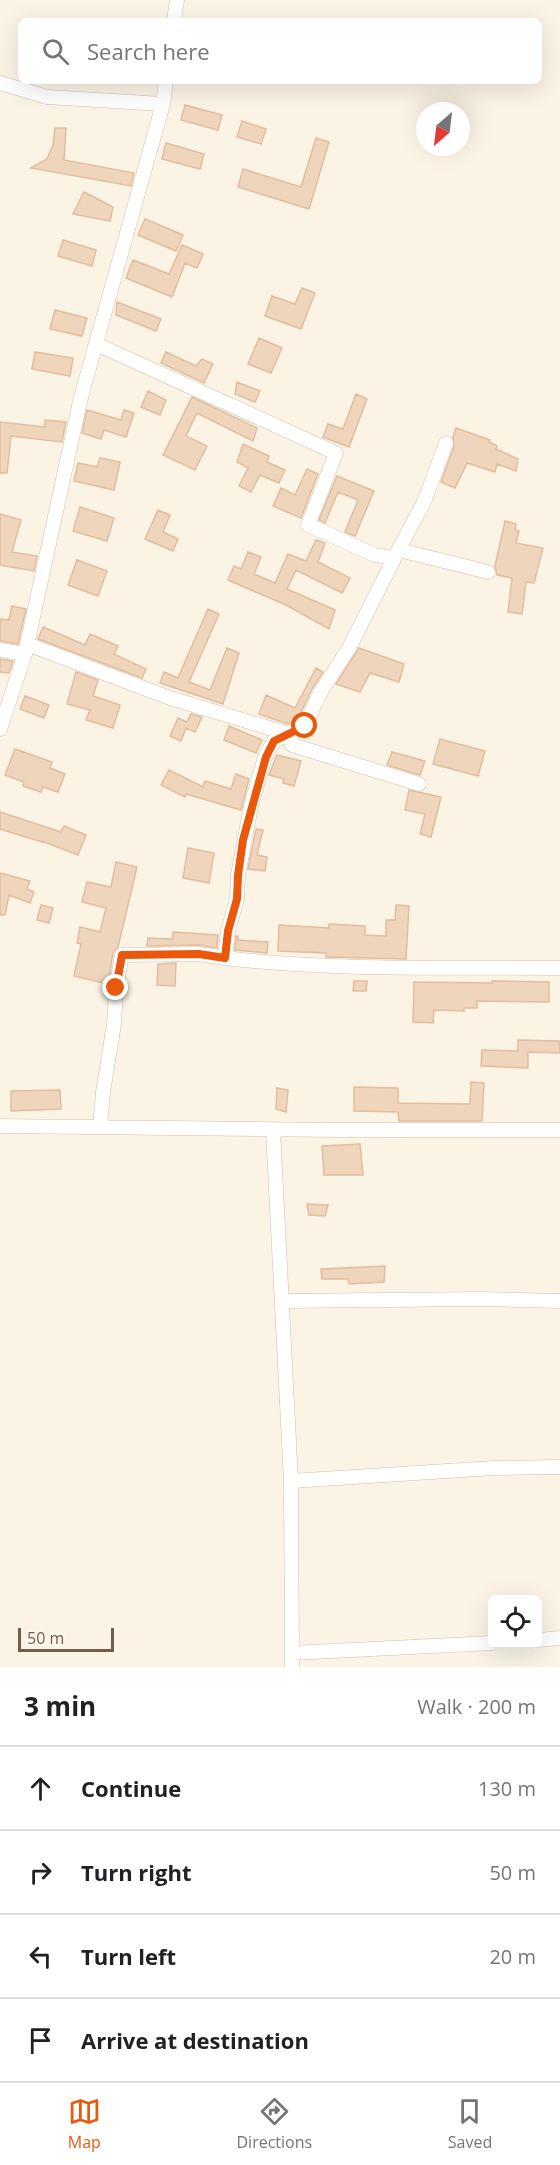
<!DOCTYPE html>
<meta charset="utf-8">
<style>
:root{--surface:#fff;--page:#f2f2f2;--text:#202124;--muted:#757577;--line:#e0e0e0;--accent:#ea580c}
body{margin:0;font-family:"Open Sans",sans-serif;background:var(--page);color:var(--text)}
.controls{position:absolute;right:18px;bottom:18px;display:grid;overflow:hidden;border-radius:9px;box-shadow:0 6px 24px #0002}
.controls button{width:54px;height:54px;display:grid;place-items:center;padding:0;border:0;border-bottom:2px solid var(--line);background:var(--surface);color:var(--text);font:30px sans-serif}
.compass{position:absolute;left:416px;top:102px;width:54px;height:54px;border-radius:50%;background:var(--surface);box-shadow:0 6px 24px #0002;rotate:208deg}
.scale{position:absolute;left:18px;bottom:15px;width:96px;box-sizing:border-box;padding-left:6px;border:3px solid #735c4b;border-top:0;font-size:16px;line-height:21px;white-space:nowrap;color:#735c4b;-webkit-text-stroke:4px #fef8eb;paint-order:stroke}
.stop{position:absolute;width:18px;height:18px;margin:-14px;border:4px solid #ea580c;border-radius:50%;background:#fff}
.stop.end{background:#ea580c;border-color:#fff;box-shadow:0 2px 6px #0008}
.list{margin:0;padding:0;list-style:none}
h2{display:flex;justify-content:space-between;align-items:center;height:78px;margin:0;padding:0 24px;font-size:26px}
h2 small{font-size:20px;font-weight:400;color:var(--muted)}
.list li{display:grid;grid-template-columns:39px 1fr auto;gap:18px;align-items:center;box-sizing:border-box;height:84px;padding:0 24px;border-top:2px solid var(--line)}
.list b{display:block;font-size:22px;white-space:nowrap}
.list em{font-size:20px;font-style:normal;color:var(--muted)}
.icon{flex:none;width:33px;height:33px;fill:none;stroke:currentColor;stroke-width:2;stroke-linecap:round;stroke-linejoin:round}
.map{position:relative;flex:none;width:560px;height:1667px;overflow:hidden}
.search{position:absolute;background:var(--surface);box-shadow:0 6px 24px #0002;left:18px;right:18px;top:18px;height:66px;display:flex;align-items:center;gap:15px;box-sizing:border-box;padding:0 21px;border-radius:9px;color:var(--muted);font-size:22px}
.sheet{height:414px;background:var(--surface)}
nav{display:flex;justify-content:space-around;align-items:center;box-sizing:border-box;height:84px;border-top:2px solid var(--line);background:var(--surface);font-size:16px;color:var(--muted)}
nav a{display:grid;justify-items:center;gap:3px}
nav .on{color:var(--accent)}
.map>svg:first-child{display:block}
.building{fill:#f0d5bd;stroke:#e2bd9e;stroke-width:1.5}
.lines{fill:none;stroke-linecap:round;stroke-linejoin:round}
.minor-casing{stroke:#cfbfaf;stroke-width:15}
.minor{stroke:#fff;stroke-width:14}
.route{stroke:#ea580c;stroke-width:8}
</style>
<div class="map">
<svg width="560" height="1667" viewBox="0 0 560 1667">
<rect width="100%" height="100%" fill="#fbf4e5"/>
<path class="building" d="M185,105L222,115L218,130L181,120Z
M242,121L266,129L261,144L237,137Z
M55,128H66L64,160L134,173L131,186L31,168L47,159L53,145Z
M316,138L329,142L309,209L238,187L243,169L301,187Z
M166,143L204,154L200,169L162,159Z
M84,192L113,207L110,221L73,214Z
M145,219L183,235L176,251L138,235Z
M63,240L96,250L92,266L58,256Z
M182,245L203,254L197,268L185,263L172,297L126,278L133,260L169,274Z
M302,288L315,293L301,329L265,316L272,296L295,304Z
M117,302L161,319L156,331L116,315Z
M55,310L87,318L82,336L50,329Z
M259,338L282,348L271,373L248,364Z
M35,352L73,358L70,376L32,369Z
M166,352L196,366L202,359L213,364L204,383L161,363Z
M237,382L260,391L255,402L235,394Z
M148,391L166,400L160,415L141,407Z
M356,394L367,399L349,447L323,437L328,424L343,429Z
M192,397L257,428L253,441L197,413L186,436L207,446L195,470L163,455Z
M87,410L121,420L124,410L134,413L126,437L104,430L101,439L82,433Z
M45,420L66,422L62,442L11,436L7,473H0V422L45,427Z
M456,428L490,440L489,442L497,446L496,449L518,459L516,471L497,464L495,472L467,463L455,488L441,482L454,446L453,437Z
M243,444L269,456L267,462L285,470L279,483L260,475L251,492L239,486L248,468L237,462Z
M100,458L120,462L114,490L74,481L78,463L97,467Z
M307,469L318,474L301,518L273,506L281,488L295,495Z
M337,476L374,491L355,536L345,532L358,500L338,492L325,523L319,520Z
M80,507L114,518L107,541L73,531Z
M158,510L170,515L163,532L178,539L173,551L145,539Z
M0,514L21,520L12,552L37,556L34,571L0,565Z
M505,521L516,524L515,530L519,531L516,543L543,548L534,583L526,582L522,614L508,612L512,578L497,575L495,566Z
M316,540L325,543L318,562L350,578L342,593L296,570L287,589L335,610L329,629L286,605L228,580L234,566L241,569L248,552L261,557L254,574L275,583L288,554L306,561Z
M77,560L107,571L98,596L68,585Z
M12,606L26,609L18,644L0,641V619L9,620Z
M208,609L219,614L189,682L210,690L227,648L239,653L223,704L160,683L164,672L178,678Z
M43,627L85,645L90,634L118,646L114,654L146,669L142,678L38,639Z
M359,648L404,664L399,682L370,673L360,692L336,684Z
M0,659L13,661L9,673L0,672Z
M316,668L323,672L312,689L298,719L288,724L259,714L266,695L295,708Z
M76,672L98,680L93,696L120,705L113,728L86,720L90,710L67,704Z
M25,696L49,705L44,718L20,709Z
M191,714L202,717L195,732L186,728L181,741L170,736L178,718L187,722Z
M229,726L262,740L256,753L224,740Z
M440,739L485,751L478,776L433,764Z
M15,749L52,762L50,768L65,774L58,792L43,787L41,792L23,786L24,782L5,775Z
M392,752L425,761L420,775L387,765Z
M277,755L301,761L294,786L283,783L284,779L269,775Z
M169,770L203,787L205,781L231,789L236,774L249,779L241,810L186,794L185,797L161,785Z
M409,790L441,797L431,837L420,834L425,814L405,810Z
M0,812L61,832L64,826L86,835L78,855L42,841V842L0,829Z
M256,829L263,830L257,855L267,857L265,871L248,869Z
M188,848L214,853L209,883L183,878Z
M116,862L137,867L118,947L113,953L108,984L74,976L81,944L77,943L80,927L100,932L106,908L82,902L87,882L111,887Z
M0,873L30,881L27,889L34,892L30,903L9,895L5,915H0Z
M41,905L53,908L49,923L37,920Z
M396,905L409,906L406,959L326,957V953L278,951L279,925L329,928V924L365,926V935L386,936V920H395Z
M173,932L218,935L217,948L199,945L147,946L148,938L173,939Z
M236,936H238V940L268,942L267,953L235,950Z
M176,963L175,986L157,985L158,964Z
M354,981H367L366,991H353Z
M492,981L549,982V1002L477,1001V1008H464V1011L434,1010L433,1023L413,1022L414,982L492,983Z
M518,1040L560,1041V1053L528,1052V1068L481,1066L482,1050L518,1051Z
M471,1082L484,1083L482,1121H399L398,1112L354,1111V1087L398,1088V1103L470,1104Z
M277,1088L288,1090L286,1112L276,1109Z
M60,1090L61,1109L11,1111V1091Z
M360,1144L363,1175H324L322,1146Z
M307,1204L328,1205L325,1216L309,1215Z
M385,1266L384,1282L349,1284L348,1279H322L321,1269Z"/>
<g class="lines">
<defs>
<path id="minor" d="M174,21L177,0
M0,83L47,97L163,104
M96,344L336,453L308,525L375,555L394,558L424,502L446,443
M399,550L488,572
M394,559L349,648L320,693L305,726L289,734L292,745L419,784
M27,644L170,698L289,734
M0,650L25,654
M0,729L25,654L81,397L163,104L166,81
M289,734L274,741L265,757L251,806L238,875L237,899L228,931L225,958C336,971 448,967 560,968
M0,1126L334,1130H560
M100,1127L103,1092L114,1024L116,988L122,955L199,954L225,958
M273,1130L291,1481L494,1468L560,1467
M282,1301L484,1299L560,1301
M291,1481L292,1667
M538,1640L560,1638
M292,1653L492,1643"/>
</defs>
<use href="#minor" class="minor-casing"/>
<use href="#minor" class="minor"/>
</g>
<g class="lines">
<path class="route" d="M116,988L122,955L199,954L225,958L228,931L237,899L238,875L243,840L266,757L274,741L305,726"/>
</g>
</svg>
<div class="controls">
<button><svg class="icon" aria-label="locate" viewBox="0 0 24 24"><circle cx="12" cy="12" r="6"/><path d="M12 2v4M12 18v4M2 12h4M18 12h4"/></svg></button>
</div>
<svg class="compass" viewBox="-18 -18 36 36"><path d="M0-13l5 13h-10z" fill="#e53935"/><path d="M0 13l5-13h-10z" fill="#757577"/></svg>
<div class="scale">50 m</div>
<div class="stop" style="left:305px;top:726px"></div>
<div class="stop end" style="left:116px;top:988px"></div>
<div class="search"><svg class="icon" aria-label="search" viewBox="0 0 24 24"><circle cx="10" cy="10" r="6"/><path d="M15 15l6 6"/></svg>Search here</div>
</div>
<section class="sheet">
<h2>3 min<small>Walk · 200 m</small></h2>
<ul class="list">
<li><svg class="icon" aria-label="ahead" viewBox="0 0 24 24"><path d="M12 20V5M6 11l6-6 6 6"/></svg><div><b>Continue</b></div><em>130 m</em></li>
<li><svg class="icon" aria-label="right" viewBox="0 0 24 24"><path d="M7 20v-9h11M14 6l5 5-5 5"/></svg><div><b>Turn right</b></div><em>50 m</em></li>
<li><svg class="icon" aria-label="left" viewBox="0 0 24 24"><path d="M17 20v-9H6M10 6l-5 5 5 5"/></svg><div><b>Turn left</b></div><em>20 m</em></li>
<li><svg class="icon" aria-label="arrive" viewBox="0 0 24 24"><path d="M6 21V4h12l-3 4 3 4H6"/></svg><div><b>Arrive at destination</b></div></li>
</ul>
</section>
<nav>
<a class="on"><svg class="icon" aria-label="map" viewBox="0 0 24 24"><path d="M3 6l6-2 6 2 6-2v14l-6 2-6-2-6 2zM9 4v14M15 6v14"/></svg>Map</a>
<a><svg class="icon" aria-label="directions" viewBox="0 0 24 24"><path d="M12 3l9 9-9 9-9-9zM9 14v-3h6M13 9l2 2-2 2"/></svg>Directions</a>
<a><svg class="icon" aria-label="saved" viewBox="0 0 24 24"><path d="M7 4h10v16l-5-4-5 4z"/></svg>Saved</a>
</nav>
